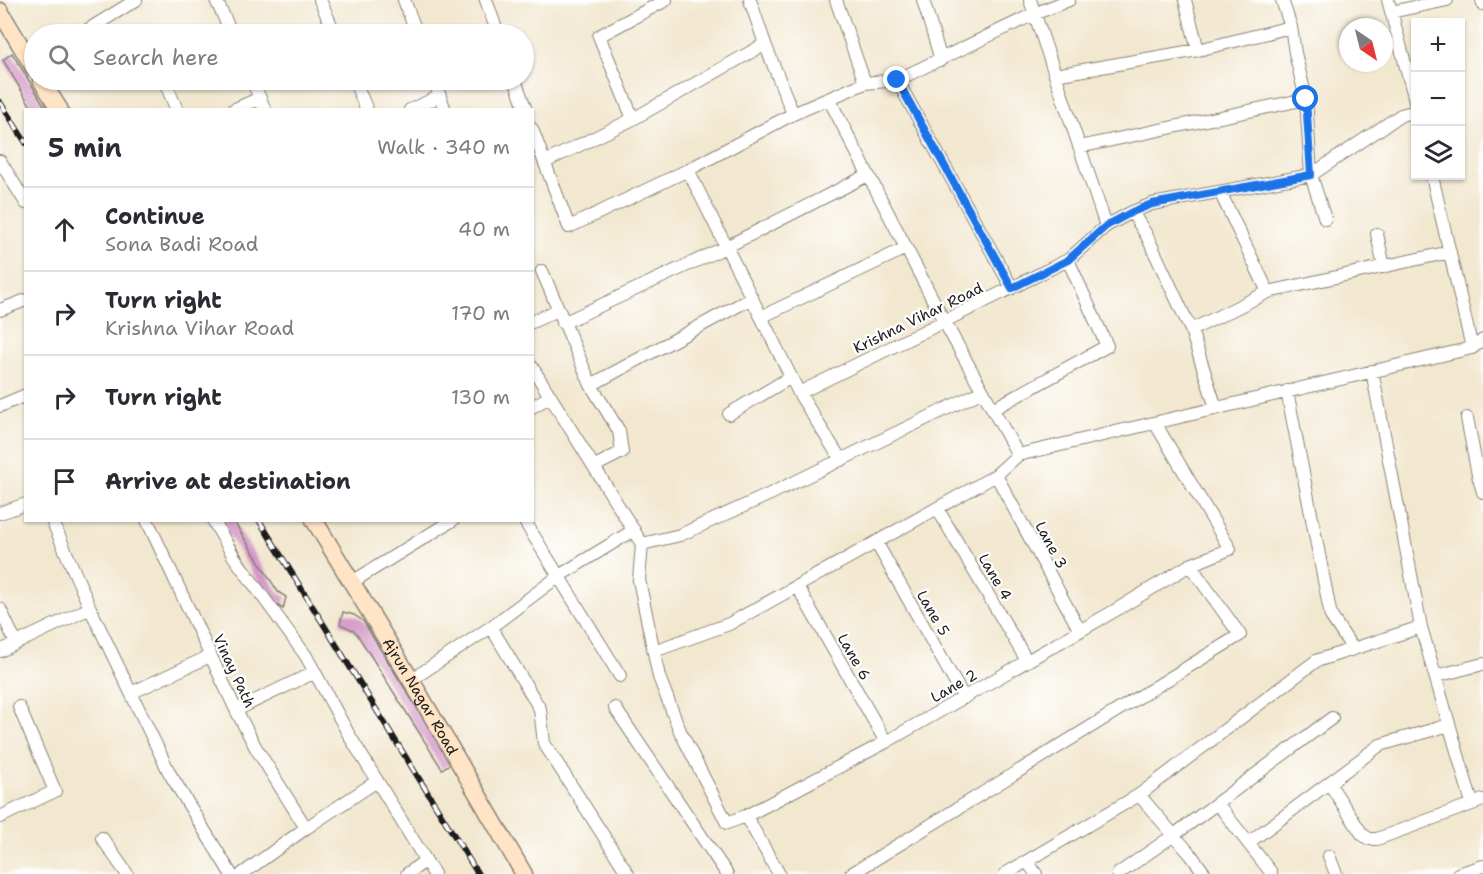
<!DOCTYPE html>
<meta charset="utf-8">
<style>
:root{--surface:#fff;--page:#f2f2f3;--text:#2b2b33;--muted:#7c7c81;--line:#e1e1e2}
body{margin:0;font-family:"Shantell Sans",sans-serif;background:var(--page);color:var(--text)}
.controls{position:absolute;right:18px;top:18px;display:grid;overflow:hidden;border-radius:0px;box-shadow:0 2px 4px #0004}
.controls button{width:54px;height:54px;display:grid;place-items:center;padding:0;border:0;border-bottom:2px solid var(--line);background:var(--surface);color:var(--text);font:30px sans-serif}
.compass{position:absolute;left:1339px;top:18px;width:54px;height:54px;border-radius:50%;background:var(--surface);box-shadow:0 2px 4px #0004;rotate:145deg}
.stop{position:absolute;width:18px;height:18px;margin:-14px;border:4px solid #1a73e8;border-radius:50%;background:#fff}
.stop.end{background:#1a73e8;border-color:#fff;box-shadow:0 2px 6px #0008}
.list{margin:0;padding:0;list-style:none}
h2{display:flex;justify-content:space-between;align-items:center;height:78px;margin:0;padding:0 24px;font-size:26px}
h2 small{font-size:20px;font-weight:400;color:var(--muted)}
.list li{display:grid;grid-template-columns:39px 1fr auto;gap:18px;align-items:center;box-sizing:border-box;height:84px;padding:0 24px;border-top:2px solid var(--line)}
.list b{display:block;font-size:22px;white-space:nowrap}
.list p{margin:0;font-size:20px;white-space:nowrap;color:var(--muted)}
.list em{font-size:20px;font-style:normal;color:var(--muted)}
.icon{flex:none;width:33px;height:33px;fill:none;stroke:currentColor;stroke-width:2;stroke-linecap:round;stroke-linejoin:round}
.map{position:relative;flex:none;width:1483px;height:874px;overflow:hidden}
.search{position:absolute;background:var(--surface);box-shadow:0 2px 4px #0004;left:24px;top:24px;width:510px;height:66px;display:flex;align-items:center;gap:15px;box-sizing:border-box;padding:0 21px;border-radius:33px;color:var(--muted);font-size:22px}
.panel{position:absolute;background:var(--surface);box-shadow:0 2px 4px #0004;left:24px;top:108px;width:510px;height:414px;border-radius:0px}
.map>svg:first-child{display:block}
.building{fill:#d499c8}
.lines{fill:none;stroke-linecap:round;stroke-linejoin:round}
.street-casing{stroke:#878276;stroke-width:14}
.secondary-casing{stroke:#878276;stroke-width:19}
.street{stroke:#fff;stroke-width:12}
.secondary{stroke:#ffe4c6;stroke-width:16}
.rail-casing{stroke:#1c1c1c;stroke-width:6}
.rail{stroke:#fff;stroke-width:4;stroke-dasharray:11;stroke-linecap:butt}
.route{stroke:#1a73e8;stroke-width:8}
.labels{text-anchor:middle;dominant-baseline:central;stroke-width:4.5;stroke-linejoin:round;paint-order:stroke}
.street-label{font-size:15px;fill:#1c1c1c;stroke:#fff}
</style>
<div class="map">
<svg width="1483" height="874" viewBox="0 0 1483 874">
<rect width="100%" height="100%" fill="#fff"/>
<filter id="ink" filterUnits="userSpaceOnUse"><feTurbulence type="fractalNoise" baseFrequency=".0167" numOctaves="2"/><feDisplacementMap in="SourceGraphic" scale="12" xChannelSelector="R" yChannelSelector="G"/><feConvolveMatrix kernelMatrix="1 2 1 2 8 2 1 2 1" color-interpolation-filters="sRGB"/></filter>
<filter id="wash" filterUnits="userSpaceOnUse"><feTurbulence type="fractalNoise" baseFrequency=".008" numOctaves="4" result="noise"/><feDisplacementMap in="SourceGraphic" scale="24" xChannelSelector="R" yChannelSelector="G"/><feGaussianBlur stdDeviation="1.35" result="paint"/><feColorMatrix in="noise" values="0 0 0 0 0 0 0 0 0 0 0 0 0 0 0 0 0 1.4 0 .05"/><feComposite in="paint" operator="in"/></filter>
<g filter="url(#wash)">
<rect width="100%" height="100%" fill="#f2e7cf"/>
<g id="blocks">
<path class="building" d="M12,53L47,110H33L3,60Z
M219,520H233L278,592L286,597L283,609L270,601Z
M343,612L354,615L363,621L451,763L442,769L357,634L353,630L340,624Z"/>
</g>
</g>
<g filter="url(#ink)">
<use href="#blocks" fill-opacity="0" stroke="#878276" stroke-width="1.5"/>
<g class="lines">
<defs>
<path id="street" d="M216,0L232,34
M320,0L335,34
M404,0L417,34
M486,0L498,34
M750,0L765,44L793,114
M836,0L865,83
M923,0L941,60
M1030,0L1106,226
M1185,0L1198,50
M1282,0L1291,27L1295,53L1306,99L1311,175L1325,219
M1388,0L1416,104
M1482,0L1483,4
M1391,12L1447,0
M81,34L136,0
M1055,75L1198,50L1291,27
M164,80L177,110
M252,80L265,110
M354,80L367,110
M434,80L445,110
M515,80L526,110
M897,80L1012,288
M829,99L944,321L1018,455
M233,110L260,98
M410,110L440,96
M633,119L599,36L666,0
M532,129L569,227L688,170L793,114L865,83L897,80L1034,14L1069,0
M1079,147L1306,99
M0,161L26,203
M545,162L633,119L765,44
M688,170L799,393L841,460
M1432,176L1472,348
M1220,192L1268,292
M1132,212L1147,236L1191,330L1216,408
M1377,234L1384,267
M542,271L591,385L619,431L622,452L595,466
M0,310L26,300
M761,317L906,248
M532,322L558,310
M563,323L726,247L868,175
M1191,330L1268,292L1450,252
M532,367L642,544L639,580L659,677L680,731L727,823L746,816L886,742L1116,610L1190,565L1230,549L1155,423
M1372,371L1421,627L1472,803
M591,385L752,298
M1287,391L1331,616L1353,649
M799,393L1068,260L1106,226L1132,212L1152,204L1311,175L1401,115L1416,111
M0,406L26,395
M532,407L551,396
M993,409L1107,346L1068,260
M729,414L791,377
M1467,418L1478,475L1483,492
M996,475L1080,631
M937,508L1027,661
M0,513L26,504
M52,520L90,608L170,774L231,874
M147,520L236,710L256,748L306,828
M213,520L234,557L306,656L349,735L434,874
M524,520L620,676
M876,542L964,698
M642,544L680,535L768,495L983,391
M352,582L453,520
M797,586L886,742
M0,609L16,643
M491,627L540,709L544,743L628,874
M0,651L90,608
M654,651L729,624L977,486L996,475L1018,455L1472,348L1483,340
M1436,676L1483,664
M411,680L491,627L559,576L634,530
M131,693L210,656
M615,708L727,874
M236,710L315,672
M1329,783L1362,834L1369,839H1377L1483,800
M1139,795L1191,855L1205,874
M1217,803L1270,871L1271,874
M746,816L779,874
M0,817L55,791L19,707
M102,838L127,874
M1248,843L1380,745L1449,725
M1329,856L1336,874
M1027,861L1036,874
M242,874L306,828L377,781
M407,874L425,861
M851,874L1240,635L1190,565
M1005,874L1139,795L1316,661L1421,627
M1118,874L1174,835L1332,718
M1458,874L1483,866"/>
<g id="secondary">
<path d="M0,11L34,68"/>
<path d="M41,80L60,110"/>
<path id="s1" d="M314,520L411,680L524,874"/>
</g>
</defs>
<use href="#street" class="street-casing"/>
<use href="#secondary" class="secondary-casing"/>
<use href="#street" class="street"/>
<use href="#secondary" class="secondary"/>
<defs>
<path id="rail" d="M0,102L26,143
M259,520L478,874"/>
</defs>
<use href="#rail" class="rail-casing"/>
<use href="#rail" class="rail"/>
</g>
</g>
<g class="lines" filter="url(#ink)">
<path class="route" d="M897,80L1012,288L1068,260L1106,226L1132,212L1152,204L1311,175L1306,99"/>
</g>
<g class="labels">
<g class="street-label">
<text transform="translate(918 318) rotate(-26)">Krishna Vihar Road</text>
<text transform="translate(1051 545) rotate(62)">Lane 3</text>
<text transform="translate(995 577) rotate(60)">Lane 4</text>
<text transform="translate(933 613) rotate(60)">Lane 5</text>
<text transform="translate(854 657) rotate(60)">Lane 6</text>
<text transform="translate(234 671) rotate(65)">Vinay Path</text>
<text transform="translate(954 686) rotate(-30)">Lane 2</text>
<text stroke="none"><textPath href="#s1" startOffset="206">Ajrun Nagar Road</textPath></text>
</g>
</g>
</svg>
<div class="controls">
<button>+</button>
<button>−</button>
<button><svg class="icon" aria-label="layers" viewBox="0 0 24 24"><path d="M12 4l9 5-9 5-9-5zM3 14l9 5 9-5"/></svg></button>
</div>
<svg class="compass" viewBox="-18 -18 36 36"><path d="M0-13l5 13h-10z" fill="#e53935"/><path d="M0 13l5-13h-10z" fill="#7c7c81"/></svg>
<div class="stop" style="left:1306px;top:99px"></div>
<div class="stop end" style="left:897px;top:80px"></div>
<div class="search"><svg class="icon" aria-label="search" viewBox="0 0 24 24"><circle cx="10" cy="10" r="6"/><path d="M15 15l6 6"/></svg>Search here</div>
<section class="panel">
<h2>5 min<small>Walk · 340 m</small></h2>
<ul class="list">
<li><svg class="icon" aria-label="ahead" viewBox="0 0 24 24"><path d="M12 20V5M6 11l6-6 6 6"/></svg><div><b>Continue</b><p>Sona Badi Road</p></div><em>40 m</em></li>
<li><svg class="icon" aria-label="right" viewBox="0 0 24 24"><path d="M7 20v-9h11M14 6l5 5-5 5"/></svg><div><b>Turn right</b><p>Krishna Vihar Road</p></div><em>170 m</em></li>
<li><svg class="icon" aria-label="right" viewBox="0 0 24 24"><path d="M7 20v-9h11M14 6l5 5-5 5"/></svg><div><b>Turn right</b></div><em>130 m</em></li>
<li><svg class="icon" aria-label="arrive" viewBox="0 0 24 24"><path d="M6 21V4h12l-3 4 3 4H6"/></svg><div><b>Arrive at destination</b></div></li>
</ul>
</section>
</div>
